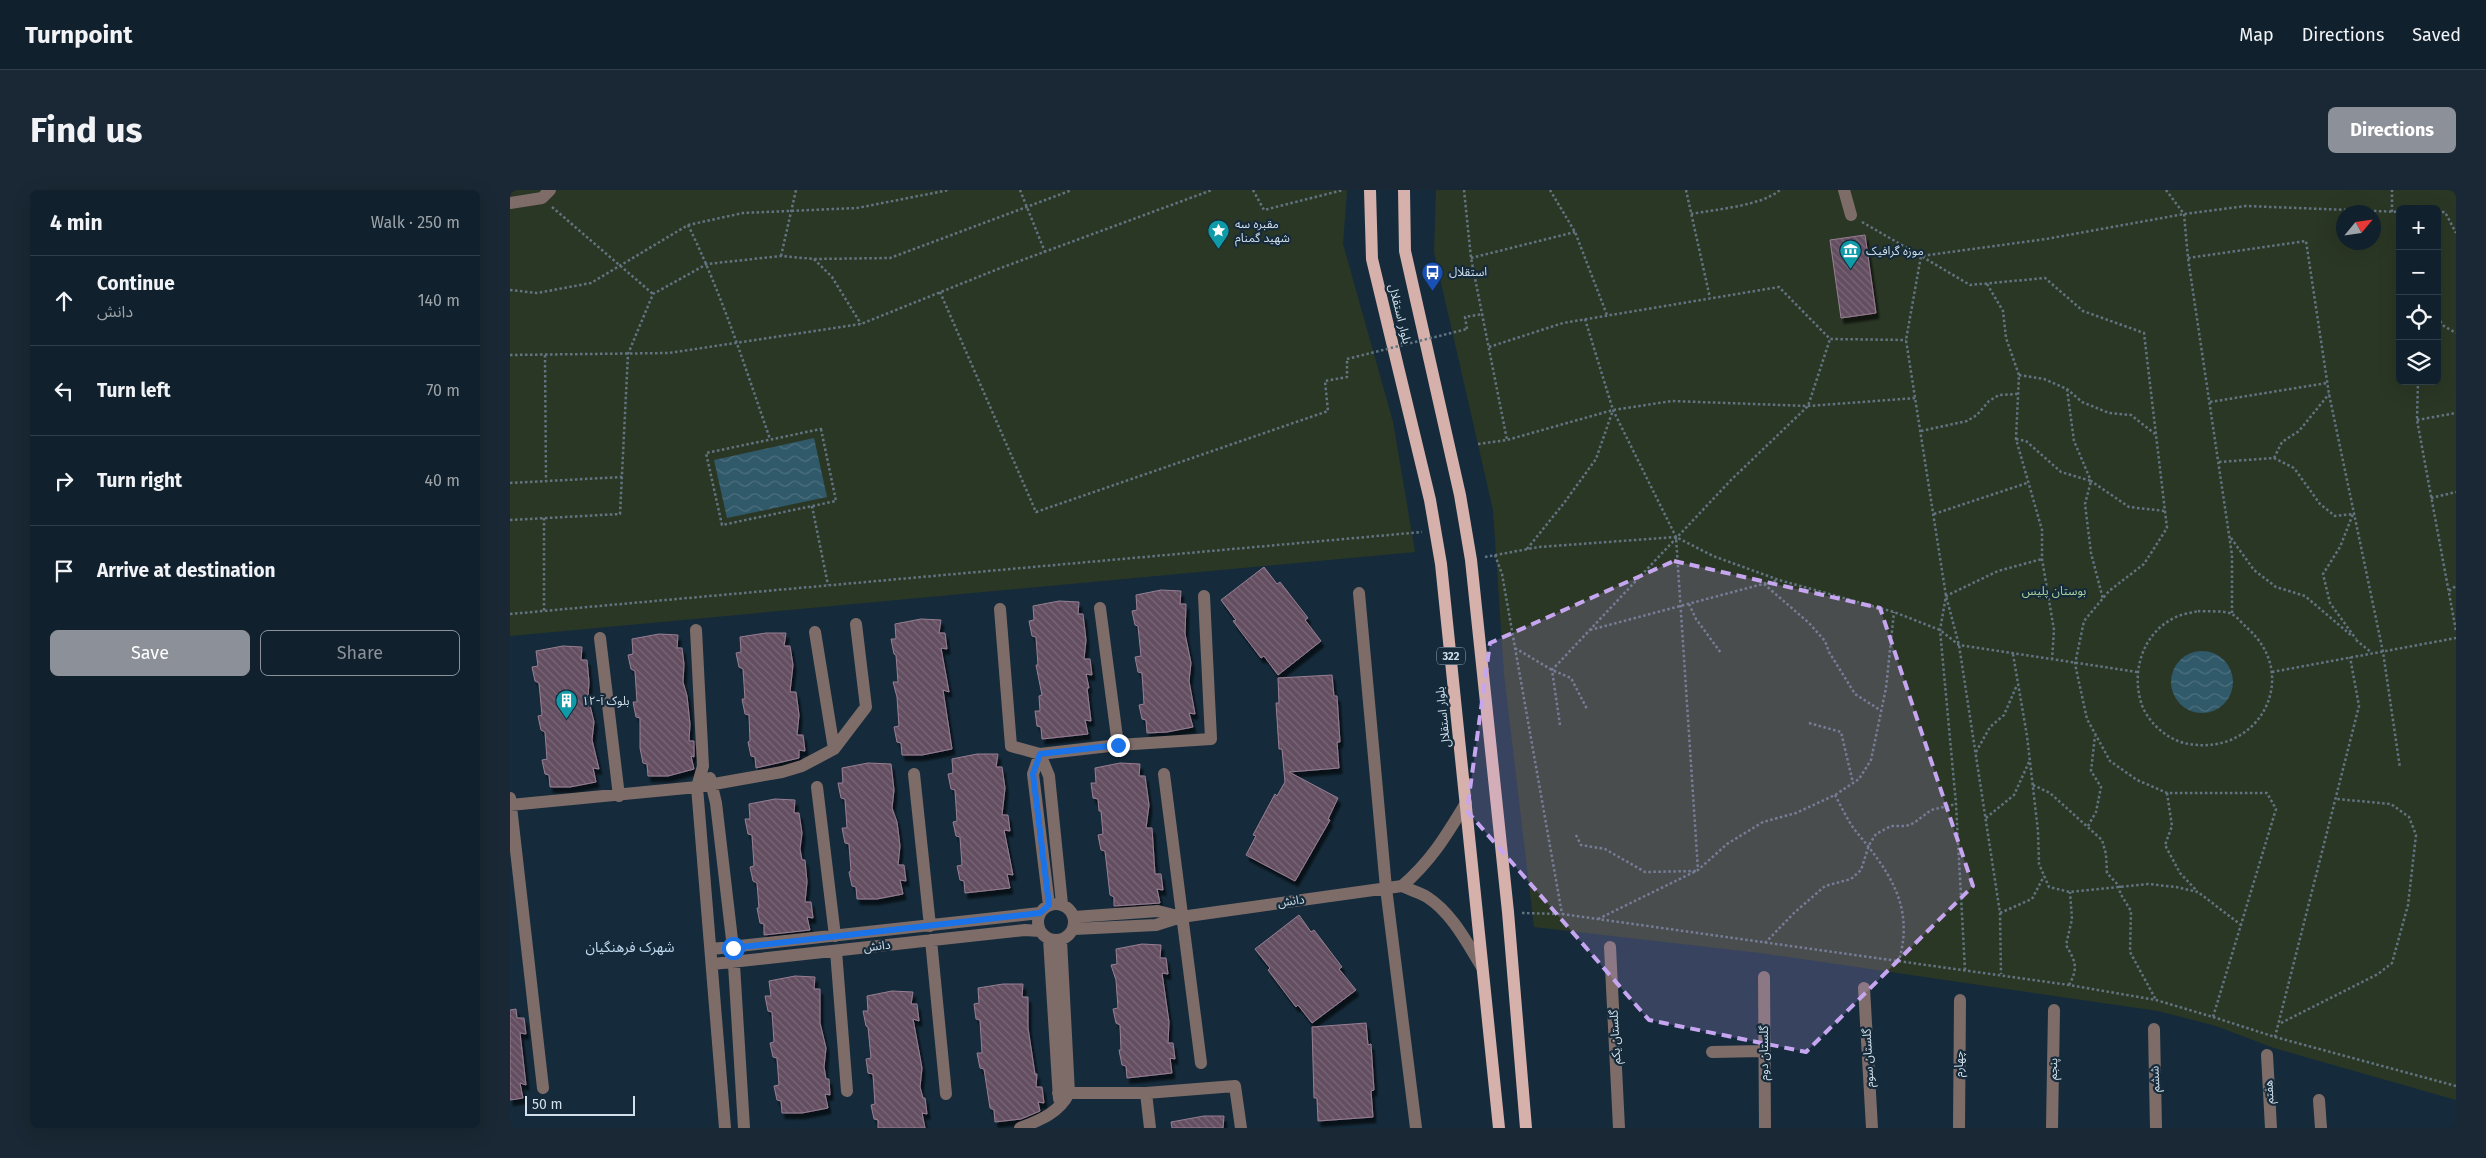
<!DOCTYPE html>
<meta charset="utf-8">
<style>
:root{--surface:#10202c;--page:#192834;--text:#f1f3f6;--muted:#9ca3a9;--line:#303e48;--accent:#8c9099}
body{margin:0;font-family:"Fira Sans","Noto Sans Arabic",sans-serif;background:var(--page);color:var(--text)}
.controls{position:absolute;right:15px;top:15px;display:grid;overflow:hidden;border-radius:8px;box-shadow:0 5px 20px #0002}
.controls button{width:45px;height:45px;display:grid;place-items:center;padding:0;border:0;border-bottom:1px solid var(--line);background:var(--surface);color:var(--text);font:25px sans-serif}
.compass{position:absolute;left:1826px;top:15px;width:45px;height:45px;border-radius:50%;background:var(--surface);box-shadow:0 5px 20px #0002;rotate:61deg}
.scale{position:absolute;left:15px;bottom:12px;width:110px;box-sizing:border-box;padding-left:5px;border:2px solid #d1dfea;border-top:0;font-size:14px;line-height:18px;white-space:nowrap;color:#d1dfea;-webkit-text-stroke:4px #152b3b;paint-order:stroke}
.stop{position:absolute;width:15px;height:15px;margin:-11px;border:4px solid #1a73e8;border-radius:50%;background:#fff}
.stop.end{background:#1a73e8;border-color:#fff;box-shadow:0 1px 5px #0008}
.list{margin:0;padding:0;list-style:none}
h2{display:flex;justify-content:space-between;align-items:center;height:65px;margin:0;padding:0 20px;font-size:21px}
h2 small{font-size:16px;font-weight:400;color:var(--muted)}
.list li{display:grid;grid-template-columns:32px 1fr auto;gap:15px;align-items:center;box-sizing:border-box;height:90px;padding:0 20px;border-top:1px solid var(--line)}
.list b{display:block;font-size:19px;white-space:nowrap}
.list p{margin:0;font-size:16px;white-space:nowrap;color:var(--muted)}
.list em{font-size:16px;font-style:normal;color:var(--muted)}
.actions{display:flex;gap:10px;padding:15px 20px}
.actions a{flex:1;padding:11px 0;border:1px solid var(--accent);border-radius:8px;text-align:center;font-size:18px;color:var(--accent)}
.actions .main{background:var(--accent);color:#fff}
.icon{flex:none;width:28px;height:28px;fill:none;stroke:currentColor;stroke-width:2;stroke-linecap:round;stroke-linejoin:round}
.map{position:relative;flex:none;width:1946px;height:938px;overflow:hidden;border-radius:8px}
header{display:flex;align-items:center;gap:30px;box-sizing:border-box;height:70px;padding:0 25px;background:var(--surface);border-bottom:1px solid var(--line)}
header strong{font-size:24px}
nav{display:flex;gap:28px;margin-inline-start:auto;font-size:18px}
.intro{display:flex;align-items:center;justify-content:space-between;box-sizing:border-box;height:120px;padding:0 30px}
h1{margin:0;font-size:35px}
.button{padding:12px 22px;border-radius:8px;background:var(--accent);color:#fff;font-size:18px;font-weight:700}
main{display:flex;gap:30px;padding:0 30px}
aside{flex:1;background:var(--surface);border-radius:8px;box-shadow:0 5px 20px #0002}
.map>svg:first-child{display:block}
.park{fill:#2b3725;fill-rule:evenodd}
.water{fill:url(#water-waves)}
.building{fill:url(#building-back-hatch);stroke:#977f93;filter:url(#shadow)}
.lines{fill:none;stroke-linecap:round;stroke-linejoin:round}
.path{stroke:#627482;stroke-width:2.5;stroke-dasharray:2.5 2.5;stroke-linecap:butt}
.minor{stroke:#7e6c69;stroke-width:12}
.major{stroke:#d6b0aa;stroke-width:12}
.path-bridge{stroke:#627482;stroke-width:2.5;stroke-dasharray:2.5 2.5;stroke-linecap:butt}
.route{stroke:#1a73e8;stroke-width:6}
.marked{fill:#c6a6f0;fill-opacity:0.2;stroke:#c6a6f0;stroke-width:4;stroke-dasharray:10 6;stroke-linejoin:round}
.labels{text-anchor:middle;dominant-baseline:central;stroke-width:4.5;stroke-linejoin:round;paint-order:stroke}
.shield{fill:#152b3b;stroke:#99a9b6;stroke-width:1}
.shield-label{font-size:11px;font-weight:bold;fill:#d1dfea}
.poi-label{font-size:12px;fill:#d1dfea;stroke:#152b3b;text-anchor:start}
.street-label{font-size:12px;fill:#d1dfea;stroke:#152b3b}
.park-label{font-size:12px;fill:#acd19b;stroke:#152b3b}
.neighbourhood-label{font-size:14px;fill:#bfd9ef;stroke:#152b3b}
</style>
<header>
<strong>Turnpoint</strong>
<nav><a>Map</a><a>Directions</a><a>Saved</a></nav>
</header>
<div class="intro"><h1>Find us</h1><a class="button">Directions</a></div>
<main>
<aside>
<h2>4 min<small>Walk · 250 m</small></h2>
<ul class="list">
<li><svg class="icon" aria-label="ahead" viewBox="0 0 24 24"><path d="M12 20V5M6 11l6-6 6 6"/></svg><div><b>Continue</b><p>دانش</p></div><em>140 m</em></li>
<li><svg class="icon" aria-label="left" viewBox="0 0 24 24"><path d="M17 20v-9H6M10 6l-5 5 5 5"/></svg><div><b>Turn left</b></div><em>70 m</em></li>
<li><svg class="icon" aria-label="right" viewBox="0 0 24 24"><path d="M7 20v-9h11M14 6l5 5-5 5"/></svg><div><b>Turn right</b></div><em>40 m</em></li>
<li><svg class="icon" aria-label="arrive" viewBox="0 0 24 24"><path d="M6 21V4h12l-3 4 3 4H6"/></svg><div><b>Arrive at destination</b></div></li>
</ul>
<div class="actions"><a class="main">Save</a><a>Share</a></div>
</aside>
<div class="map">
<svg width="1946" height="938" viewBox="0 0 1946 938">
<defs>
<pattern id="water-waves" width="16" height="10" patternUnits="userSpaceOnUse" patternTransform="scale(1.25)"><rect width="16" height="10" fill="#305969"/><path d="M0 5q4-4 8 0t8 0" fill="none" stroke="#4d707f"/></pattern>
<pattern id="building-back-hatch" width="6" height="6" patternUnits="userSpaceOnUse" patternTransform="scale(1.25)"><rect width="6" height="6" fill="#644e60"/><path d="M-1 5l2 2M0 0l6 6M5-1l2 2" fill="none" stroke="#796777"/></pattern>
<filter id="shadow"><feDropShadow dx="3" dy="5.5" stdDeviation="1" flood-color="#0009"/></filter>
</defs>
<rect width="100%" height="100%" fill="#152b3b"/>
<path class="park" d="M0,0H837L833,54L883,232L905,362L0,446Z
M926,0H1946V910L1764,858L1706,836L1648,821L1250,763L1024,737L994,484L983,320L924,62ZM1890,19H1927V191H1890ZM1834,22H1864V52H1834Z"/>
<path class="water" d="M304,248L317,307L217,328L204,270Z
M1661 492a31 31 0 1 1 62 0a31 31 0 1 1-62 0Z"/>
<path class="building" d="M1355,45L1366,123L1331,128L1320,50Z
M754,377L767,394L770,392L798,428L795,430L811,451L768,485L754,466L751,468L723,431L726,430L711,410Z
M651,400L671,401L670,414H676L675,444L681,473L679,491L685,524L679,523L683,537L657,542L637,543L636,530L632,529L629,515L634,514L632,483L628,482L625,467L631,466L628,436L625,435L622,421L627,420L626,405Z
M549,411L569,412L568,424H573L576,450L574,469H580L582,485L576,484L579,498H577L581,531L575,530L578,544L532,549L531,537L527,536L525,521H530L529,506L532,505L526,475H528L526,447L522,446L519,431L524,430L523,416Z
M411,429L431,430L429,443H435L437,459L431,458L439,502L433,500L442,559L412,565H392L391,553L387,552L384,537L389,536L387,507L383,492H388L386,465L384,464L381,449H386L385,434Z
M256,443H276L274,456H280L283,475L280,502H286L289,525L287,545H293L295,561L289,560V568L246,578L245,567L241,566L238,552L240,551L239,525L235,524L232,509H235L233,479L229,477L226,463L231,462L230,447Z
M149,444L168,445L167,458H172L174,474L173,492L177,506L180,534L179,551H184V567L181,566L184,579L158,586H138L137,574L133,573L130,558V528L126,527L123,512H127L125,481L121,479L118,465L123,464L122,449Z
M53,456L72,457L71,470H77L79,492L78,507L84,532L82,550L89,579L83,578L86,592L60,597H40L39,585L35,584L32,570L37,569L35,542L31,540L28,526L32,525L29,493L25,491L22,477L28,476L26,461Z
M822,485L824,506H827L830,552H827L829,578L779,582L828,608L818,629L820,630L785,691L736,665L746,646L743,645L765,604L767,606L775,592L772,559H769L766,513H769L768,488Z
M467,564H488L486,577H492L495,598L492,625H498L500,641L494,640L503,685L497,684L500,698L455,703L454,691L450,690L447,676L452,675L450,647L446,646L443,632L447,631L445,600L441,599L438,584L443,583L442,569Z
M358,573L381,574L384,600L382,618L387,632L390,656L388,675H394L396,691L390,690L393,704L367,709H347L346,697L342,696L339,682L341,681L339,654L335,653L332,638H337L335,609L331,608L328,593H333L332,578Z
M610,573L630,574L629,586H635L639,615L636,638H642L645,684H651L653,700L647,699L650,713L604,716V707L600,705L595,661L591,660L588,645L593,644L591,621H589L588,609L583,608L581,593H586L585,578Z
M265,609L285,610L284,623H289L292,643L290,659L292,670H295L297,692L295,712H301L303,728L297,727L300,740L254,745V734L250,733L247,718H249L247,693L243,691L240,677L244,676L242,645L238,644L235,629H240L239,614Z
M789,725L801,742L804,740L832,777L829,779L846,800L802,833L788,815L786,817L758,780L760,778L745,759Z
M632,754L651,755L650,768H656L658,784L652,783L659,832L658,853H663L665,869L660,868L662,883L617,888L616,876L612,875L609,860H611L610,835L606,833L603,819L608,818L606,790L601,775L607,774L606,759Z
M285,786L305,787L304,799H310V833L316,858L314,877L316,889H319L320,905L315,904L318,918L292,923H272L271,911L267,910L264,896L269,895L267,868L263,867L260,853L264,852L262,822L258,821L255,806H261L259,791Z
M493,794H513L512,807H518V838L525,884H527L526,897H532L534,913L528,912L530,921L511,929L485,932L484,920L480,918L474,879L470,878L467,863H472L470,830L466,829L464,814L469,813L468,798Z
M382,801L403,802L401,814H407L409,831L403,829L412,878L410,897L413,908H415L417,924L412,923L415,938H368V930L364,929L361,915L365,914L363,884L358,883L356,869L361,868L358,837L356,836L353,821H358L357,806Z
M6,819L7,828H14L16,844L10,843L16,895L10,893L13,908L0,910V820Z
M856,833L858,855L861,854L864,900L861,901L863,927L808,931L807,908H804L802,837Z
M694,926H714L713,938H662L661,932Z"/>
<g class="lines">
<path class="path" d="M510,0L535,62
M743,0L754,20L833,0
M954,0L961,68L997,250
M1040,0L1065,42L1097,125
M1176,0L1200,108
M1656,0L1674,24L1678,68L1722,365V424
M42,17L143,104
M1882,22V0
M1927,22H1935L1946,43
M1181,24C1207,19 1251,16 1270,0
M1352,32L1411,66L1536,49L1674,24L1736,16L1890,22
M178,35C212,104 235,177 260,249
M271,66L286,0
M961,68L1065,42
M1678,68L1796,51L1819,204L1873,462L1890,578
M304,69L322,87L351,134
M1477,94L1493,121L1496,148L1509,185L1506,249L1532,340V369L1544,440L1542,470
M0,100L27,103L81,93L178,35L233,23L347,18L439,0
M430,102L526,322L818,221L815,191L837,187V169
M1927,127L1934,136L1946,143
M1075,129L1103,220L1166,347L1188,680
M957,139L955,127L973,124
M979,157L1053,133L1269,97L1320,149L1396,150
M0,165L159,163L351,134L488,79L702,0
M35,165L36,291
M1509,185L1534,189L1557,199L1572,212L1599,223L1621,225L1645,244
M1908,191L1907,230L1946,441
M1557,199L1564,251L1581,291L1619,317L1655,321
M1700,212L1817,193
M1907,230L1946,223
M311,239L326,311L212,335L196,263Z
M1411,241L1457,231L1467,225L1479,211L1489,205L1507,204
M1506,249L1516,251L1551,282L1581,291L1575,314L1581,363L1593,409
M968,254L997,250L1103,220L1162,211L1298,216L1406,208
M1764,268L1772,252L1789,241L1819,204
M1709,272L1764,268L1784,278L1810,314L1825,326L1843,324L1830,357L1813,384L1820,413L1846,449
M0,293L112,287
M1921,308L1946,302
M302,316L318,395
M1424,324L1517,293
M34,328V422
M0,330L110,324L118,164L143,104L197,74L271,66L304,69L380,68L562,0
M1721,348L1744,380L1766,397L1795,406L1842,446
M1017,359L1054,313L1086,269L1103,220
M985,365L992,384L1052,724
M975,367L1029,357L1166,347L1203,366L1269,390L1384,422L1430,440L1449,455L1627,482
M1254,394L1299,433L1315,451L1319,462L1345,504L1370,520
M1939,401L1946,396
M1179,414L1186,429L1211,463
M1688,421C1697,422 1713,420 1722,424C1726,426 1732,433 1736,437C1792,484 1751,566 1679,554C1659,551 1641,535 1633,518C1620,485 1631,443 1666,427C1672,424 1681,423 1688,421Z
M0,424L912,342
M1080,440L1268,390
M1846,450L1862,463
M1005,458L1042,480L1061,488L1077,519
M1503,464L1517,546L1528,641L1529,674L1539,697L1560,702L1638,694L1666,697L1688,702L1731,735
M1762,482L1946,448
M1299,533L1331,542L1343,593
M1050,535L1042,480L1221,290L1298,216L1320,149
M1466,562L1480,537L1494,525L1507,495
M1523,595L1540,603L1592,650L1596,664L1597,683L1610,697V703L1621,721L1620,762L1646,810
M1657,603L1662,636L1655,655L1670,683L1687,701
M1325,605C1331,616 1337,629 1344,639C1378,680 1405,715 1389,770
M1476,628L1504,605L1519,572
M1578,636L1586,622L1591,597L1581,581L1585,546
M1066,645L1071,655L1095,659L1135,682L1187,681
M1012,723L1052,724L1559,795L1646,810L1703,827L1766,619L1757,603H1657L1627,590L1600,571L1577,529L1565,474L1574,431L1599,401L1634,374L1657,338L1634,143L1573,121L1535,88L1460,95L1411,66L1396,150L1436,406L1449,455L1490,723L1491,784
M1490,723L1522,709L1534,686
M1088,729L1188,680L1217,654L1253,632L1286,623L1325,605L1349,589L1361,570L1376,498L1384,422
M1255,753L1284,723L1315,696L1341,689L1351,680L1359,655L1366,644L1381,636H1396L1404,633L1421,620L1446,614
M1455,780L1446,614L1430,440L1436,406L1488,381L1532,369
M1559,795C1569,777 1565,771 1556,755L1562,729L1560,702
M1703,827L1765,847L1849,516L1840,467
M1771,833L1868,784L1882,773L1898,715L1906,645L1899,627L1881,614L1827,609
M1765,847L1946,896"/>
<path class="minor" d="M1334,0L1341,25
M0,13L32,8L40,0
M849,403L876,698L906,938
M590,418L608,555
M490,419L501,556L530,564L608,555L701,549L694,406
M186,440L193,576L187,597L215,938
M305,442L324,559
M90,448L109,606
M530,564L523,584L539,715
M530,564L539,586L552,714
M404,584L420,736
M654,584L691,873
M200,588L206,613L223,758L234,938
M307,597L325,746
M0,608L33,898
M0,615L187,597L272,582L292,576L324,559L356,517L346,434
M892,696C921,671 936,646 956,613
M528 732a18 18 0 1 1 36 0a18 18 0 1 1-36 0Z
M564,727L648,721L671,727
M564,739L646,735L671,727L892,696C900,700 909,702 917,707C942,723 957,753 972,777
M539,749L549,909
M421,750L436,904
M1100,757L1109,938
M202,759L530,723
M326,761L337,901
M203,774L515,740L530,741
M1254,787L1255,938
M1354,798L1362,938
M1644,839L1646,938
M1202,862L1253,861
M1757,865L1761,938
M548,903H636L725,896L731,938
M636,903L640,938
M1809,910L1811,938
M510,938C530,930 549,923 559,903L551,750
M1449,938L1450,810
M1542,938L1544,820"/>
<path class="major" d="M860,0L862,69L920,310L931,374L989,938
M894,0L895,61L950,305L961,370L998,722L1016,938"/>
<path class="path-bridge" d="M837,169L957,139"/>
</g>
<g class="lines">
<path class="route" d="M223,758L530,723L539,715L523,584L530,564L608,555"/>
</g>
<path class="marked" d="M1164,371L1370,418L1463,696L1296,862L1139,830L957,621L980,453Z"/>
<defs>
<symbol id="sight-pin" viewBox="-11 -11 22 30"><path d="M0 17L-7.5 6A9.5 9.5 0 1 1 7.5 6Z" fill="#0f9aa8" stroke="#152b3b"/><path d="M0-6L1.8-2.2L6-1.7L2.9 1.2L3.7 5.4L0 3.3L-3.7 5.4L-2.9 1.2L-6-1.7L-1.8-2.2Z" fill="#fff"/></symbol>
<symbol id="museum-pin" viewBox="-11 -11 22 30"><path d="M0 17L-7.5 6A9.5 9.5 0 1 1 7.5 6Z" fill="#0f9aa8" stroke="#152b3b"/><path d="M0-6L6-3V-2H-6V-3ZM-5-1h2V3h-2ZM-1-1h2V3h-2ZM3-1h2V3H3ZM-6 4H6V6H-6Z" fill="#fff"/></symbol>
<symbol id="bus-pin" viewBox="-11 -11 22 30"><path d="M0 17L-7.5 6A9.5 9.5 0 1 1 7.5 6Z" fill="#1a4fb4" stroke="#152b3b"/><path d="M-5-6H5V4H4V6H2V4H-2V6H-4V4H-5ZM-3.5-4V0h7V-4ZM-3.5 1.2v1.5H-2V1.2ZM2 1.2v1.5H3.5V1.2Z" fill="#fff"/></symbol>
<symbol id="building-pin" viewBox="-11 -11 22 30"><path d="M0 17L-7.5 6A9.5 9.5 0 1 1 7.5 6Z" fill="#0f9aa8" stroke="#152b3b"/><path d="M-4-6H4V6H1V3H-1V6H-4ZM-2.5-4.3h1.7v1.8h-1.7ZM.8-4.3h1.7v1.8H.8ZM-2.5-1h1.7V.8h-1.7ZM.8-1h1.7V.8H.8Z" fill="#fff"/></symbol>
</defs>
<g fill-rule="evenodd">
<use href="#sight-pin" x="696" y="28" width="25" height="34"/>
<use href="#museum-pin" x="1328" y="48" width="25" height="34"/>
<use href="#bus-pin" x="910" y="70" width="25" height="34"/>
<use href="#building-pin" x="44" y="498" width="25" height="34"/>
</g>
<g class="labels">
<rect class="shield" x="927" y="457.5" width="28" height="17" rx="4"/>
<g class="shield-label">
<text x="941" y="466">322</text>
</g>
<g class="poi-label">
<text x="725" y="34">مقبره سه<tspan x="725" dy="14">شهید گمنام</tspan></text>
<text x="1356" y="61">موزه گرافیک</text>
<text x="939" y="82">استقلال</text>
<text x="72" y="511">بلوک آ-۱۲</text>
</g>
<g class="street-label">
<text transform="translate(890 124) rotate(76)">بلوار استقلال</text>
<text transform="translate(933 527) rotate(-96)">بلوار استقلال</text>
<text transform="translate(781 711) rotate(-8)">دانش</text>
<text transform="translate(367 756) rotate(-6)">دانش</text>
<text transform="translate(1105 847) rotate(-93)">گلستان یکم</text>
<text transform="translate(1254 863) rotate(-90)">گلستان دوم</text>
<text transform="translate(1358 868) rotate(-93)">گلستان سوم</text>
<text transform="translate(1449 874) rotate(-90)">چهارم</text>
<text transform="translate(1543 879) rotate(-89)">پنجم</text>
<text transform="translate(1645 889) rotate(-92)">ششم</text>
<text transform="translate(1759 902) rotate(-93)">هفتم</text>
</g>
<g class="park-label">
<text x="1544" y="401">بوستان پلیس</text>
</g>
<g class="neighbourhood-label">
<text x="120" y="757">شهرک فرهنگیان</text>
</g>
</g>
</svg>
<div class="controls">
<button>+</button>
<button>−</button>
<button><svg class="icon" aria-label="locate" viewBox="0 0 24 24"><circle cx="12" cy="12" r="6"/><path d="M12 2v4M12 18v4M2 12h4M18 12h4"/></svg></button>
<button><svg class="icon" aria-label="layers" viewBox="0 0 24 24"><path d="M12 4l9 5-9 5-9-5zM3 14l9 5 9-5"/></svg></button>
</div>
<svg class="compass" viewBox="-18 -18 36 36"><path d="M0-13l5 13h-10z" fill="#e53935"/><path d="M0 13l5-13h-10z" fill="#9ca3a9"/></svg>
<div class="scale">50 m</div>
<div class="stop" style="left:223px;top:758px"></div>
<div class="stop end" style="left:608px;top:555px"></div>
</div>
</main>
